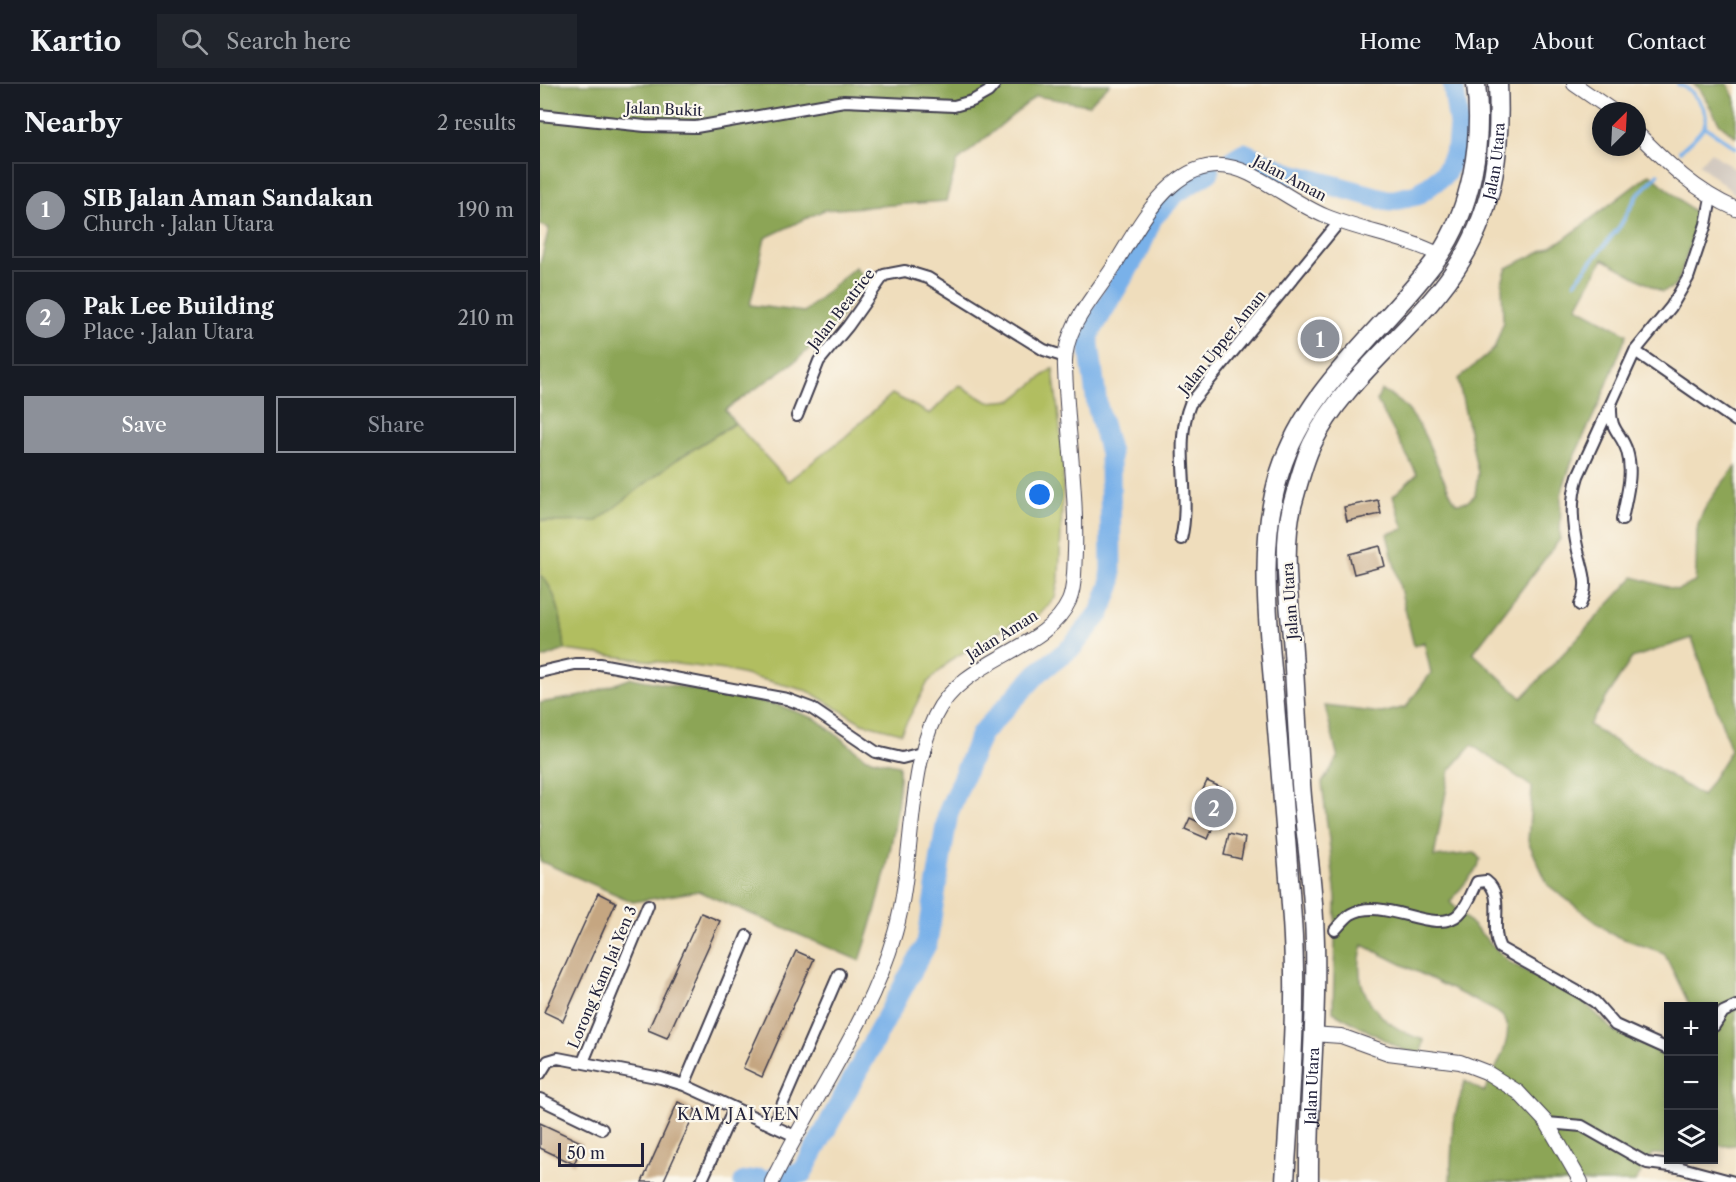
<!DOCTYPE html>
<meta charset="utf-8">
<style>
:root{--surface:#171b24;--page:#20242c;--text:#f1f3f6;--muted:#9ea1a6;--line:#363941;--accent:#8c9099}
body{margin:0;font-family:"Libre Caslon Text",serif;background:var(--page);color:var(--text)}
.controls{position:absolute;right:18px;bottom:18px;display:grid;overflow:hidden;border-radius:0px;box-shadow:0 3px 9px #0003}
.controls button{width:54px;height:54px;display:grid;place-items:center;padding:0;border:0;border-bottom:2px solid var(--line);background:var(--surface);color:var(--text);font:30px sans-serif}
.compass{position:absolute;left:1052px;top:18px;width:54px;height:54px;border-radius:50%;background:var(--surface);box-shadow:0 3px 9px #0003;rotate:24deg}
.scale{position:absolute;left:18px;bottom:15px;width:86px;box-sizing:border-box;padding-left:6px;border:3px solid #22223b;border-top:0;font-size:16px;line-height:21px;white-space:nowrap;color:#22223b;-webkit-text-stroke:4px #fbf7ec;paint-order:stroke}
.you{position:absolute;left:500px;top:411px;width:21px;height:21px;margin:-15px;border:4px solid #fff;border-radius:50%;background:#1a73e8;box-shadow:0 0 0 9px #1a73e833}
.badge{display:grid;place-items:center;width:39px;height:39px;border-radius:50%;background:var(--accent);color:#fff;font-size:20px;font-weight:700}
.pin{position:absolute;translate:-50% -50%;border:3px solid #fff;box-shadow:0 2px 6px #0006}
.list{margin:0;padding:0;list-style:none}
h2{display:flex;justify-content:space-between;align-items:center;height:78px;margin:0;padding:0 24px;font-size:26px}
h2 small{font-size:20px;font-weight:400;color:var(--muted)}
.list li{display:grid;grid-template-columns:39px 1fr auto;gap:18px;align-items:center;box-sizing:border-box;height:96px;margin:0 12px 12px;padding:0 12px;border:2px solid var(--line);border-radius:0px}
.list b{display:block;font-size:22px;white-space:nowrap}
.list p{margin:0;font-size:20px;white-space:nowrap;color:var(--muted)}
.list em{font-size:20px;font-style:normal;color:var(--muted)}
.actions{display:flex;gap:12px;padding:18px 24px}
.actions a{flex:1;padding:14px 0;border:2px solid var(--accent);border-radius:0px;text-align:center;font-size:21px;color:var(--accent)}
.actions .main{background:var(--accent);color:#fff}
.icon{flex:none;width:33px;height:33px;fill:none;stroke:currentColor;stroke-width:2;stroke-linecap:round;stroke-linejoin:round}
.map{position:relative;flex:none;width:1196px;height:1098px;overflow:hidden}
header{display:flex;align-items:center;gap:36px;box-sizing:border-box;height:84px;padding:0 30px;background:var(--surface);border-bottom:2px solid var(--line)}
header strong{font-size:28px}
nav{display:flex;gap:33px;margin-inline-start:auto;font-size:21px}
.search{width:420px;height:54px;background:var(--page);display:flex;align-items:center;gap:15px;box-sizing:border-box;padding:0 21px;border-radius:0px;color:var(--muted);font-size:22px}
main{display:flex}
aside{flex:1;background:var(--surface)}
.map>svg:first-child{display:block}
.industrial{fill:#ccc2b9}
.green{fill:#b1be60;stroke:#6a704e;stroke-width:1.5}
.forest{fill:#8ca556;stroke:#576448;stroke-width:1.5;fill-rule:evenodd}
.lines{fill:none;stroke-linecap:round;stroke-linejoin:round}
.stream{stroke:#79b1e9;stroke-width:4}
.river{stroke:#79b1e9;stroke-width:21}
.building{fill:#c5a681}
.minor-casing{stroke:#413e4e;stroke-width:14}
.tertiary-casing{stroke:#413e4e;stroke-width:16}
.trunk-casing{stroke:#413e4e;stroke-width:21}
.minor{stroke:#fff;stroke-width:10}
.tertiary{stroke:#fff;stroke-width:14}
.trunk{stroke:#fff;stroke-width:18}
.labels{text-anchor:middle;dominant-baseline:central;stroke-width:4.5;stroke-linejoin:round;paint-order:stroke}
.street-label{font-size:15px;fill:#22223b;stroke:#fbf7ec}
.neighbourhood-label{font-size:16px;letter-spacing:1.5px;fill:#22223b;stroke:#fbf7ec}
</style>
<header>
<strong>Kartio</strong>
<div class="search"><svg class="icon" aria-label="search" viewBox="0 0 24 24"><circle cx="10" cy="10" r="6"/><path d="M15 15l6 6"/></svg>Search here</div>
<nav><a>Home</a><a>Map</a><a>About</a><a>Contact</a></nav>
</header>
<main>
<aside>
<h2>Nearby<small>2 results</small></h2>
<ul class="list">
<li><span class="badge">1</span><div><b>SIB Jalan Aman Sandakan</b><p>Church · Jalan Utara</p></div><em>190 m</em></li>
<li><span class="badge">2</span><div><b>Pak Lee Building</b><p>Place · Jalan Utara</p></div><em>210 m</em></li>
</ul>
<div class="actions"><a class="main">Save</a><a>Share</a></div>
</aside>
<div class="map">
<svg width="1196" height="1098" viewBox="0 0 1196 1098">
<rect width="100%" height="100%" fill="#fbf7ec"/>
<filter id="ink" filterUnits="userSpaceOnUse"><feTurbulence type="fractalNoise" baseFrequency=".0167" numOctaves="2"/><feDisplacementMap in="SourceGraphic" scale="12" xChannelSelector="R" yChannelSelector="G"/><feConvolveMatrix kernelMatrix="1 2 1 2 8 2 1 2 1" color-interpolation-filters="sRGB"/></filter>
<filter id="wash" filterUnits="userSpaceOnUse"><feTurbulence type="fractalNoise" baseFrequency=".008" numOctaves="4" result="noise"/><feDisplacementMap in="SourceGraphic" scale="24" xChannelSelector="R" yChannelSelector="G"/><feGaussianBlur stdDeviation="1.35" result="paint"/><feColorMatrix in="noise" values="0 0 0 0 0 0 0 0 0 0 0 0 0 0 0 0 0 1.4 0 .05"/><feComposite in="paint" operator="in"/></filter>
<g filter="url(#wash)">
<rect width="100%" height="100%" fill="#efddbc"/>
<path class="industrial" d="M1171,68L1196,86V111L1159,80Z"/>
<path class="green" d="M513,284L524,378L519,493L515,514L499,531L472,540L412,575L388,598L361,649L322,639L268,607L185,586L25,566C22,540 19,509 0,490V436L15,438L136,376L195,339L248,397L305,353L352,310L390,330L419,301L448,318L473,316Z"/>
<path class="forest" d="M0,0H570L548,21L496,12L417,78L406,117L284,126L225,154L210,221L264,228L315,183L324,193L299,237L257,276L185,326L195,339L136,376L57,437L15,438L0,436V180L9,144L0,141Z
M1153,0H1188L1196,18V53L1180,40L1160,5Z
M1110,90L1159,132L1139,195L1134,203L1122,208L1063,175L1037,223L1087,250L1060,318L1032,377L1021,410L1020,455L933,569L982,614L1094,493L1137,506L1155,498C1157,480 1156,463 1157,446C1159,426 1184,397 1196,382V1061L1181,1062L1174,1059V922H1150L1124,869L1073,851L1008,801L988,757L992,703L932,661L910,686L894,773L935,769L940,775L938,783L910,818L969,878L1044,918L1075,948L1123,969L1128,961V1071L1113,1070L1095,1098H910L913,1038L925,997L944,1008C952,991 978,949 963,933C961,930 955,927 952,925L823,861C809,907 841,943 884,956L881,970L863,966L793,928L796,814L782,699L798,674L785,622L842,629L866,623L891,589L884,558L874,562L847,450L864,445L853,412L877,390L837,317L841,306C888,327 891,380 916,419L927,418L935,411L938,389L918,295L954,265L963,240L962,198L967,184L1023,156ZM1152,554L1191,666L1162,712L1049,641L1092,574Z
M0,490C19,509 22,540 25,566L0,575Z
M92,594L238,621L276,635L326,674L359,681C361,741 339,819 320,877L158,807L93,818L0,777V619L42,612Z"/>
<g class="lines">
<path class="stream" d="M1138,0C1151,4 1172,27 1164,42C1160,51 1147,60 1140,67
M1164,42L1196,64
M1035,198L1080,142L1097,112L1118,90"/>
<path class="river" d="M694,75L704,69L748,89L850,117L877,111L905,90L917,64L919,41L913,0
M235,1093L262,1089L387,859L408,729L441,650L498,589L532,563L560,529L571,500L570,369L557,321L548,252L599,166L612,134L637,108L669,88
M204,1098L221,1095"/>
</g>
<g id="blocks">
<path class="building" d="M838,416L841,430L807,437L804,423Z
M840,462L845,482L814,490L809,470Z
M667,697L689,707L668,755L645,745L650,734L661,739L672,715L661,710Z
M689,750L705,754L701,775L684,771Z
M58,809L76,818L23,937L4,928Z
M161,829L180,837L127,954L108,946Z
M256,867L274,875L222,993L203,984Z
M138,1018L156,1026L123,1098H102Z
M0,1039L43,1059L34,1080L0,1064Z"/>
</g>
</g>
<g filter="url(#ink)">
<use href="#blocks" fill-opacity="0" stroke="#413e4e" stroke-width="1.5"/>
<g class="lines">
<defs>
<path id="minor" d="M0,31L105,42L156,43L304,17L414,22L432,17L448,8L455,0
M1095,267L1196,337
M1071,324C1070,347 1081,348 1087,367C1094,390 1086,413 1082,436
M257,332L279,277L308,242L344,191L365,187L388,194L504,266L525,273
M641,455C652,411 633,362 650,320L800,137
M1040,521C1050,500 1043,488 1038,467C1032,441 1030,417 1038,392L1095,267L1131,223L1148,194L1166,140L1171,114
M0,588L35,580H60L247,615L271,624L336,668L362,674L385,668
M795,846C800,841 806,833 811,830C843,811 895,853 919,830C928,821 932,809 937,798L946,797C966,812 949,843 960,864L1044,911L1055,918L1075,941L1128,965
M1174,942L1183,928L1196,922
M43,978L108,821
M0,990L8,977L18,974L121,994L144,1001L255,1052
M144,1001L207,852
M0,1015L62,1045
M1007,1039L1042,1042L1107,1079L1138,1083L1194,1098
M233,1042L299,890
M161,1098L194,1025"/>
<path id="tertiary" d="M1034,0L1073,27
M1097,49C1128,80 1155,107 1196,125
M772,950L801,952L848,969L920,978L946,988L978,1008L1007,1039L1041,1098
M232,1098C272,1015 330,937 355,849C374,783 367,691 395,632C423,573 506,568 529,517C535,503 534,484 535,468C537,406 527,345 525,283C523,243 554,214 574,182C603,135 642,56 710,90C736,103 759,121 785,132C823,148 863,152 900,171"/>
<g id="trunk">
<path d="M745,1098C750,1011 758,923 752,836C747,760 740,684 734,608C728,537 718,458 740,388C768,300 846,245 898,173C932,124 943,58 936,0"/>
<path id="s1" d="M769,1098C768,1010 779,923 774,835C772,794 766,754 762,713C758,664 756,616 753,567C750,519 741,469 752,422C758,401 763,379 772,360C807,288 882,243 922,175C955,120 961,62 958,0"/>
</g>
</defs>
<use href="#minor" class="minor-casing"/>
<use href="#tertiary" class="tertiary-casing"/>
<use href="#trunk" class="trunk-casing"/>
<use href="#minor" class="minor"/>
<use href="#tertiary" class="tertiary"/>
<use href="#trunk" class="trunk"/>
</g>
</g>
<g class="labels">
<g class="street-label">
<text transform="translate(124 25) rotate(2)">Jalan Bukit</text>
<text stroke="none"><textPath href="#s1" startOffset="1086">Jalan Utara</textPath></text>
<text transform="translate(750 94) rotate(28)">Jalan Aman</text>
<text transform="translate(301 225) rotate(-52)">Jalan Beatrice</text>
<text transform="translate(682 258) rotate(-51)">Jalan Upper Aman</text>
<text transform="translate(750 517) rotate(-94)">Jalan Utara</text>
<text transform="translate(462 551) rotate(-32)">Jalan Aman</text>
<text transform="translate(62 893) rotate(-67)">Lorong Kam Jai Yen 3</text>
<text stroke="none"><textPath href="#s1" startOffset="96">Jalan Utara</textPath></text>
</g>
<g class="neighbourhood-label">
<text x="199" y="1030">KAM JAI YEN</text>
</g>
</g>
</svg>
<div class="controls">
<button>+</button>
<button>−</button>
<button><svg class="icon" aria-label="layers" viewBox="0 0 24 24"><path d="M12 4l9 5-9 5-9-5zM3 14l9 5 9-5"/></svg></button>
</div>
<svg class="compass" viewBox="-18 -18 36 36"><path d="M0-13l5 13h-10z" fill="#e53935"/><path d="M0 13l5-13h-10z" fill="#9ea1a6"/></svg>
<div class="scale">50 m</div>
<div class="you"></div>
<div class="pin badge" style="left:780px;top:255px">1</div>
<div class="pin badge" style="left:674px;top:724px">2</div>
</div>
</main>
